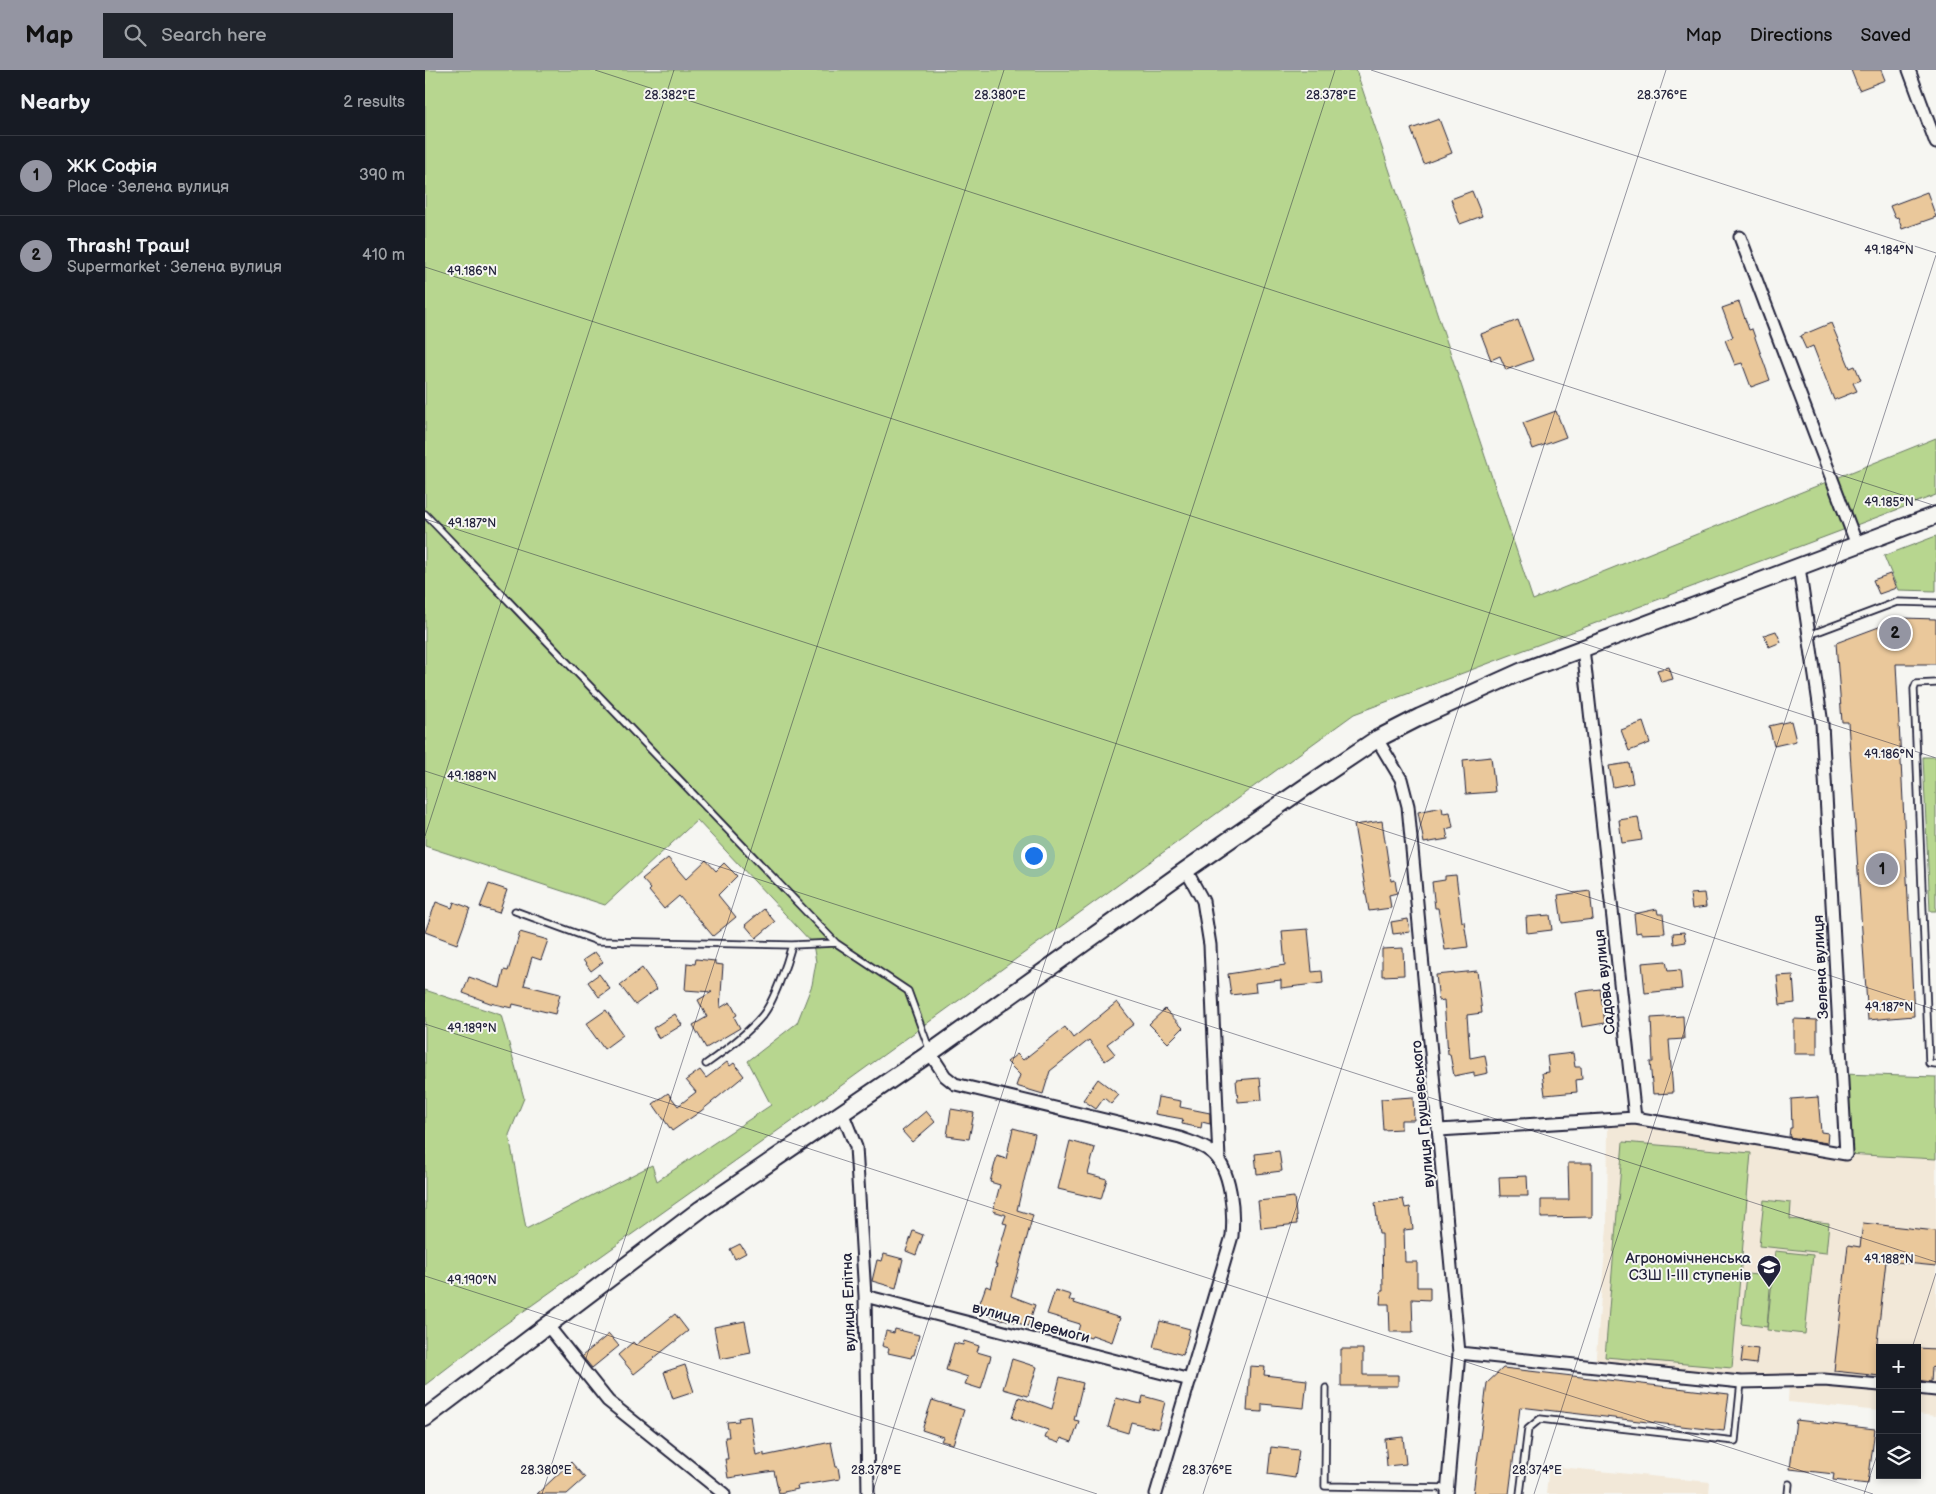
<!DOCTYPE html>
<meta charset="utf-8">
<style>
:root{--surface:#171b24;--page:#20242c;--text:#f1f3f6;--muted:#9ea1a6;--line:#363941;--accent:#9495a2}
body{margin:0;font-family:"Balsamiq Sans",sans-serif;background:var(--page);color:var(--text)}
.controls{position:absolute;right:15px;bottom:15px;display:grid;overflow:hidden;border-radius:0px;box-shadow:0 2px 8px #0003}
.controls button{width:45px;height:45px;display:grid;place-items:center;padding:0;border:0;border-bottom:1px solid var(--line);background:var(--surface);color:var(--text);font:25px sans-serif}
.you{position:absolute;left:608px;top:785px;width:18px;height:18px;margin:-12px;border:4px solid #fff;border-radius:50%;background:#1a73e8;box-shadow:0 0 0 8px #1a73e833}
.badge{display:grid;place-items:center;width:32px;height:32px;border-radius:50%;background:var(--accent);color:#111;font-size:16px;font-weight:700}
.pin{position:absolute;translate:-50% -50%;border:2px solid #fff;box-shadow:0 1px 5px #0006}
.list{margin:0;padding:0;list-style:none}
h2{display:flex;justify-content:space-between;align-items:center;height:65px;margin:0;padding:0 20px;font-size:21px}
h2 small{font-size:16px;font-weight:400;color:var(--muted)}
.list li{display:grid;grid-template-columns:32px 1fr auto;gap:15px;align-items:center;box-sizing:border-box;height:80px;padding:0 20px;border-top:1px solid var(--line)}
.list b{display:block;font-size:19px;white-space:nowrap}
.list p{margin:0;font-size:16px;white-space:nowrap;color:var(--muted)}
.list em{font-size:16px;font-style:normal;color:var(--muted)}
.icon{flex:none;width:28px;height:28px;fill:none;stroke:currentColor;stroke-width:2;stroke-linecap:round;stroke-linejoin:round}
.map{position:relative;flex:none;width:1511px;height:1424px;overflow:hidden}
header{display:flex;align-items:center;gap:30px;box-sizing:border-box;height:70px;padding:0 25px;background:var(--accent);color:#111}
header strong{font-size:24px}
nav{display:flex;gap:28px;margin-inline-start:auto;font-size:18px}
.search{width:350px;height:45px;background:var(--page);display:flex;align-items:center;gap:12px;box-sizing:border-box;padding:0 18px;border-radius:0px;color:var(--muted);font-size:19px}
main{display:flex}
aside{flex:1;background:var(--surface)}
.map>svg:first-child{display:block}
.built{fill:#f2e8d8}
.green{fill:#b7d68f;stroke:#6c7c65}
.building{fill:#eac89b;stroke:#22223b}
.lines{fill:none;stroke-linecap:round;stroke-linejoin:round}
.service-casing{stroke:#22223b;stroke-width:9}
.minor-casing{stroke:#22223b;stroke-width:15}
.secondary-casing{stroke:#22223b;stroke-width:20}
.service{stroke:#f6f6f2;stroke-width:5.5}
.minor{stroke:#f6f6f2;stroke-width:11}
.secondary{stroke:#f6f6f2;stroke-width:16}
.ticks{fill:none;stroke:#22223b;stroke-width:1;stroke-opacity:0.45}
.labels{text-anchor:middle;dominant-baseline:central;stroke-width:4;stroke-linejoin:round;paint-order:stroke}
.street-label{font-size:15px;fill:#22223b;stroke:#f6f6f2}
.poi-label{font-size:15px;fill:#22223b;stroke:#f6f6f2;text-anchor:end}
.ticks-label{font-size:12px;text-anchor:middle;fill:#22223b;stroke:#f6f6f2;stroke-width:4;stroke-linejoin:round;paint-order:stroke}
</style>
<header>
<strong>Map</strong>
<div class="search"><svg class="icon" aria-label="search" viewBox="0 0 24 24"><circle cx="10" cy="10" r="6"/><path d="M15 15l6 6"/></svg>Search here</div>
<nav><a>Map</a><a>Directions</a><a>Saved</a></nav>
</header>
<main>
<aside>
<h2>Nearby<small>2 results</small></h2>
<ul class="list">
<li><span class="badge">1</span><div><b>ЖК Софія</b><p>Place · Зелена вулиця</p></div><em>390 m</em></li>
<li><span class="badge">2</span><div><b>Thrash! Траш!</b><p>Supermarket · Зелена вулиця</p></div><em>410 m</em></li>
</ul>
</aside>
<div class="map">
<svg width="1511" height="1424" viewBox="0 0 1511 1424">
<rect width="100%" height="100%" fill="#f6f6f2"/>
<filter id="ink" filterUnits="userSpaceOnUse"><feTurbulence type="fractalNoise" baseFrequency=".02" numOctaves="2"/><feDisplacementMap in="SourceGraphic" scale="10" xChannelSelector="R" yChannelSelector="G"/><feConvolveMatrix kernelMatrix="1 2 1 2 8 2 1 2 1" color-interpolation-filters="sRGB"/></filter>
<g filter="url(#ink)">
<path class="built" d="M1210,1048L1421,1084L1511,1089V1346L1492,1344V1278H1455V1341L1363,1332L1364,1311L1170,1297L1182,1157L1183,1056Z
M1124,1396L1285,1412L1284,1424H1121Z"/>
<path class="green" d="M0,0H931L1108,530L1511,368V425L929,644L417,1015L65,1265L0,1315V920L76,945L99,1028L84,1065L101,1159L227,1095L232,1111L346,1035L323,991L372,953L387,915L391,892L388,874L272,750L180,835L0,776Z
M1511,466V521L1473,520L1459,486Z
M1498,687H1511V841H1505Z
M1417,1004L1511,1007V1089L1421,1084Z
M1198,1072L1326,1083L1307,1298L1180,1287Z
M1339,1130L1366,1133L1365,1149L1404,1153L1401,1183L1334,1176Z
M1350,1181L1388,1185L1380,1264L1342,1260Z
M1321,1204L1346,1206L1342,1257L1316,1254Z"/>
<path class="building" d="M1426,0H1456L1460,10L1434,20Z
M1014,49L1027,83L999,94L986,59Z
M1047,121L1057,146L1035,154L1026,129Z
M1502,122L1511,147L1477,159L1473,147L1470,148L1465,136Z
M1314,232L1324,260L1327,259L1345,310L1326,317L1317,293L1310,295L1300,270L1308,267L1297,238Z
M1093,250L1108,290L1081,300L1075,286L1066,290L1056,264Z
M1406,253L1425,298L1430,296L1436,310L1428,313L1432,321L1409,330L1388,276L1381,279L1375,266Z
M1131,341L1141,367L1108,379L1098,353Z
M1465,504L1471,518L1454,524L1448,510Z
M1478,548L1511,549V594H1471L1489,946L1443,950L1423,652H1417L1411,573Z
M1351,561L1356,572L1344,577L1339,565Z
M1244,597L1248,609L1236,612L1232,600Z
M1366,651L1371,671L1349,676L1344,656Z
M1218,652L1225,673L1204,681L1196,660Z
M1066,687L1070,722L1041,724L1038,690Z
M1204,693L1208,713L1188,717L1184,696Z
M1017,737L1018,743L1025,742L1028,757L1021,759L1023,769L999,773L993,742Z
M1213,747L1217,770L1197,773L1194,750Z
M957,751L966,811L970,810L972,823L964,825L966,838L944,841L929,755Z
M243,788L261,809L281,790L291,801L299,793L312,806L293,825L311,847L288,866L254,826L239,839L224,821L226,819L217,809Z
M1031,805L1037,852L1039,851L1043,877L1020,880L1013,838H1010L1007,812L1020,810V806Z
M64,814L82,820L74,843L55,837Z
M1165,821L1168,849L1137,853L1133,825Z
M1279,823L1281,837L1267,839L1265,824Z
M11,832L27,838L29,832L45,838L32,874L0,862Z
M339,839L350,852L331,868L320,855Z
M1232,839L1233,844H1238L1240,863L1216,864V862L1211,863L1209,844Z
M1125,845L1127,860L1102,863L1101,847Z
M983,849L985,862L968,864L966,852Z
M883,859L887,902L897,901L898,913L856,918V910L830,913L831,922L806,925L803,904L860,895L857,861Z
M95,862L123,870L116,890L107,887L99,915L135,924L130,944L88,934L87,938L65,933L38,923L44,907L75,918L79,900L83,901Z
M1259,862L1261,872L1249,874L1248,863Z
M978,878L979,905L957,906V879Z
M170,882L178,892L166,901L158,890Z
M271,889L290,891V894L298,895L295,938L305,932L312,945L309,947L315,958L281,978L268,955L282,947L273,930L287,922L260,920L262,893L270,894Z
M1241,891L1243,901L1255,900L1257,919L1220,923L1217,893Z
M217,898L232,919L210,935L195,915Z
M1052,901L1057,943L1042,945L1045,988L1060,985L1063,1003L1049,1006V1002L1029,1006L1025,984H1023L1019,930L1014,931L1011,905Z
M174,904L185,919L174,927L163,912Z
M1368,905L1370,933L1355,935L1352,906Z
M1175,919L1180,953L1157,957L1151,922Z
M692,932L709,954L682,974L690,984L680,991L664,970L625,1001L618,1024L591,1016L595,1005L582,992L592,984L598,990L640,957L648,968Z
M740,939L758,958L743,973L724,954Z
M181,940L198,965L179,979L161,954Z
M250,944L257,955L234,969L228,958Z
M1258,946L1259,969L1244,970L1248,1023L1228,1024L1225,992H1228L1226,948Z
M1369,949L1392,950V984H1369Z
M1148,983L1150,997H1156L1157,1009L1151,1010L1152,1022L1120,1025L1117,1003L1124,1002L1122,986Z
M302,992L305,996L309,993L319,1006L276,1041L247,1061L228,1034L243,1023L253,1036L271,1022L261,1010L275,1000L281,1008Z
M835,1008L837,1030L813,1032L811,1010Z
M673,1009L694,1025L686,1034L679,1028L671,1039L658,1030Z
M733,1027L756,1031L755,1037L785,1043V1054L777,1052L776,1058L757,1054L758,1049L730,1044Z
M988,1027L989,1050H976V1059L958,1060L956,1029Z
M1393,1027L1396,1062L1403,1063L1402,1073L1364,1067L1365,1058H1367L1366,1029Z
M526,1039L549,1043L544,1069L522,1066Z
M501,1041L510,1052L487,1072L477,1061Z
M588,1058L610,1064L592,1140L608,1145L586,1226L610,1235L603,1256L578,1249L577,1250L559,1244L560,1241L553,1238L561,1216L566,1218L572,1195H570L582,1154L578,1153L581,1145L568,1141L575,1115L565,1112L572,1086L581,1089Z
M645,1071L670,1078L663,1104L682,1109L676,1129L633,1119Z
M854,1081L857,1101L832,1104L830,1084Z
M1143,1093H1167V1147L1116,1148V1130H1144Z
M1102,1106L1103,1126H1075L1074,1107Z
M869,1127L872,1154L836,1158L833,1131Z
M978,1129L980,1138L985,1137L988,1159L979,1160L980,1192H992V1217H1005V1230L987,1229L988,1262H965L964,1234H955L956,1221H958L957,1164H954L950,1133Z
M1438,1153L1511,1161V1196L1461,1191L1452,1273L1455,1274V1306L1409,1301L1423,1175L1435,1177Z
M488,1161L498,1165L491,1185L481,1181Z
M315,1174L321,1183L310,1189L305,1179Z
M459,1184L478,1189L471,1218L447,1211L452,1190L457,1191Z
M630,1220L646,1225L644,1230L650,1231L649,1233L695,1248L687,1272L667,1265L666,1268L652,1264L655,1254L622,1244Z
M250,1244L263,1261L209,1304L193,1285L208,1272L211,1275Z
M320,1251L326,1283L295,1289L289,1257Z
M735,1251L765,1259L758,1285L728,1277Z
M470,1259L494,1265L489,1285H487L486,1288L463,1283L464,1278L457,1276L461,1261L469,1263Z
M184,1264L194,1276L167,1298L157,1286Z
M539,1271L554,1276L552,1282L566,1286L556,1319L540,1314L543,1307L521,1300L529,1273L538,1275Z
M1318,1277L1333,1279L1331,1294L1316,1292Z
M1492,1278L1511,1279V1298L1507,1297L1506,1312L1492,1310Z
M916,1279H938V1305H973V1316H916Z
M587,1289L612,1297L603,1326L578,1319Z
M260,1295L269,1322L248,1329L239,1302Z
M825,1296L840,1297L839,1305L882,1310L879,1338L837,1334V1342L822,1341Z
M1078,1298L1304,1324L1299,1361L1095,1337L1084,1424H1048L1062,1313Z
M635,1307L658,1313L649,1350L654,1351L647,1372L636,1368L634,1373L620,1368L623,1360L587,1348L594,1327L627,1339Z
M718,1326L740,1332L733,1359L706,1352L703,1363L683,1357L691,1328L716,1334Z
M507,1330L539,1340L528,1374L516,1371L518,1367L497,1360Z
M325,1346L331,1385L339,1383V1386L406,1372L411,1397H413L415,1409L372,1416L373,1419L354,1423L349,1401L303,1408L300,1389H303L300,1367H304L302,1352L314,1351L313,1348Z
M1371,1350L1450,1359L1443,1414L1408,1410L1409,1404L1365,1399Z
M978,1367L981,1394L962,1396L960,1369Z
M846,1377L874,1380L870,1408L843,1404Z
M146,1392L160,1408L142,1424H112Z"/>
<g class="lines">
<defs>
<path id="service" d="M0,444L411,873
M1384,565L1472,532L1511,533
M1511,613L1491,614L1489,619L1504,993L1511,994
M90,841L172,871L367,875L411,873L483,921L505,981
M281,994C301,980 321,965 337,946C349,932 362,893 367,875
M901,1318L900,1416L1023,1418
M1095,1424L1103,1359L1115,1349L1310,1371L1316,1312
M1363,1424L1364,1414"/>
<path id="minor" d="M1484,0L1511,73
M1315,167L1432,475
M952,669L976,709L983,736L1034,1283L1022,1424
M761,800L778,831L785,875L794,1090
M505,983L520,1006L530,1014L755,1068C765,1072 778,1075 786,1082C807,1098 809,1143 807,1166L731,1424
M417,1042L431,1077L440,1226L443,1424
M1210,1048L1421,1084L1397,654L1374,497
M1014,1060L1210,1048L1158,578
M440,1226L765,1310
M123,1256L183,1331L299,1424
M1034,1283L1316,1312L1399,1310L1455,1315
M1492,1318L1511,1320"/>
<path id="secondary" d="M0,1348L276,1139L505,983L761,800L879,718L952,669L995,647L1095,602L1511,445"/>
</defs>
<use href="#service" class="service-casing"/>
<use href="#minor" class="minor-casing"/>
<use href="#secondary" class="secondary-casing"/>
<use href="#service" class="service"/>
<use href="#minor" class="minor"/>
<use href="#secondary" class="secondary"/>
</g>
</g>
<path class="ticks" d="M170,0L1511,436M946,0L1511,183M0,197L1511,688M0,449L1511,940M0,701L1511,1192M0,766L249,0M0,954L1448,1424M0,1206L672,1424M1487,1278L1511,1203M117,1424L579,0M447,1424L910,0M778,1424L1241,0M1109,1424L1511,185M1439,1424L1455,1376"/>
<defs>
<symbol id="school-pin" viewBox="-11 -11 22 30"><path d="M0 17L-7.5 6A9.5 9.5 0 1 1 7.5 6Z" fill="#22223b" stroke="#f6f6f2"/><path d="M0-5L7-2L0 1L-7-2ZM-4 1L0 2.5L4 1V4Q0 6-4 4Z" fill="#fff"/></symbol>
</defs>
<g fill-rule="evenodd">
<use href="#school-pin" x="1330" y="1183" width="28" height="38"/>
</g>
<g class="labels">
<g class="street-label">
<text transform="translate(1396 897) rotate(-93)">Зелена вулиця</text>
<text transform="translate(1180 912) rotate(-96)">Садова вулиця</text>
<text transform="translate(998 1044) rotate(-95)">вулиця Грушевського</text>
<text transform="translate(424 1232) rotate(-92)">вулиця Елітна</text>
<text transform="translate(606 1253) rotate(15)">вулиця Перемоги</text>
</g>
<g class="poi-label">
<text x="1326" y="1188">Агрономічненська<tspan x="1326" dy="17">СЗШ І-ІІІ ступенів</tspan></text>
</g>
</g>
<g class="ticks-label">
<text x="245" y="29">28.382°E</text>
<text x="575" y="29">28.380°E</text>
<text x="906" y="29">28.378°E</text>
<text x="1237" y="29">28.376°E</text>
<text x="1464" y="184">49.184°N</text>
<text x="47" y="205">49.186°N</text>
<text x="1464" y="436">49.185°N</text>
<text x="47" y="457">49.187°N</text>
<text x="1464" y="688">49.186°N</text>
<text x="47" y="710">49.188°N</text>
<text x="1464" y="941">49.187°N</text>
<text x="47" y="962">49.189°N</text>
<text x="1464" y="1193">49.188°N</text>
<text x="47" y="1214">49.190°N</text>
<text x="121" y="1404">28.380°E</text>
<text x="451" y="1404">28.378°E</text>
<text x="782" y="1404">28.376°E</text>
<text x="1112" y="1404">28.374°E</text>
</g>
</svg>
<div class="controls">
<button>+</button>
<button>−</button>
<button><svg class="icon" aria-label="layers" viewBox="0 0 24 24"><path d="M12 4l9 5-9 5-9-5zM3 14l9 5 9-5"/></svg></button>
</div>
<div class="you"></div>
<div class="pin badge" style="left:1457px;top:799px">1</div>
<div class="pin badge" style="left:1470px;top:563px">2</div>
</div>
</main>
